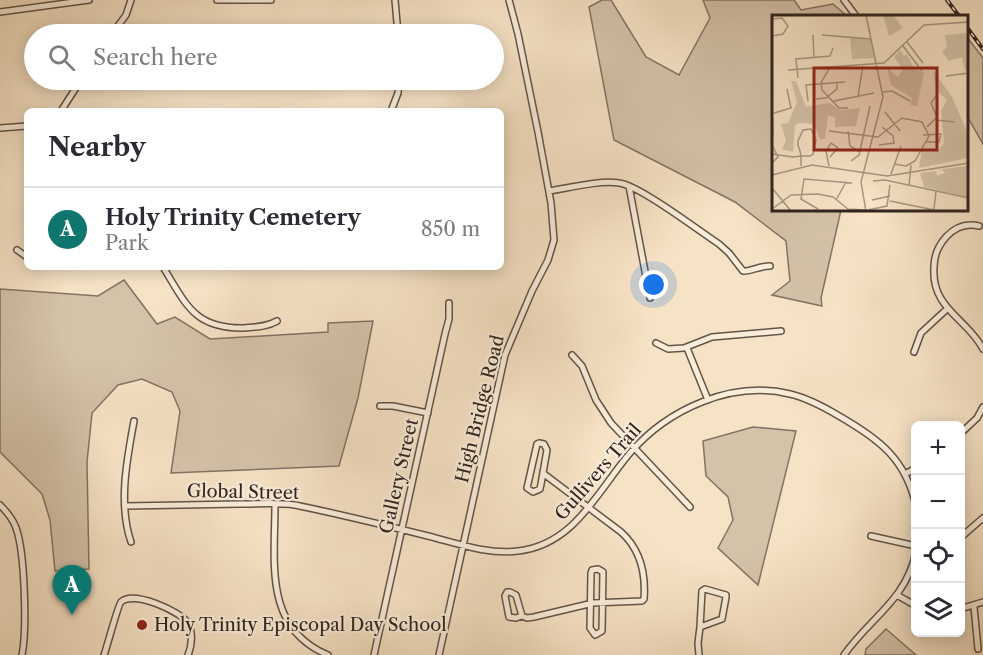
<!DOCTYPE html>
<meta charset="utf-8">
<style>
:root{--surface:#fff;--page:#f2f2f3;--text:#2b2b33;--muted:#7c7c81;--line:#e1e1e2;--accent:#0f766e}
body{margin:0;font-family:"Libre Caslon Text",serif;background:var(--page);color:var(--text)}
.controls{position:absolute;right:18px;bottom:18px;display:grid;overflow:hidden;border-radius:9px;box-shadow:0 3px 15px #0003}
.controls button{width:54px;height:54px;display:grid;place-items:center;padding:0;border:0;border-bottom:2px solid var(--line);background:var(--surface);color:var(--text);font:30px sans-serif}
.you{position:absolute;left:654px;top:285px;width:21px;height:21px;margin:-15px;border:4px solid #fff;border-radius:50%;background:#1a73e8;box-shadow:0 0 0 9px #1a73e833}
.badge{display:grid;place-items:center;width:39px;height:39px;border-radius:50%;background:var(--accent);color:#fff;font-size:20px;font-weight:700}
.pin{position:absolute;translate:-50% -50px;filter:drop-shadow(0 2px 3px #0008)}
.pin::after{content:'';position:absolute;top:32px;width:21px;height:18px;background:inherit;clip-path:polygon(0 0,100% 0,50% 100%)}
.list{margin:0;padding:0;list-style:none}
h2{display:flex;justify-content:space-between;align-items:center;height:78px;margin:0;padding:0 24px;font-size:26px}
h2 small{font-size:20px;font-weight:400;color:var(--muted)}
.list li{display:grid;grid-template-columns:39px 1fr auto;gap:18px;align-items:center;box-sizing:border-box;height:84px;padding:0 24px;border-top:2px solid var(--line)}
.list b{display:block;font-size:22px;white-space:nowrap}
.list p{margin:0;font-size:20px;white-space:nowrap;color:var(--muted)}
.list em{font-size:20px;font-style:normal;color:var(--muted)}
.icon{flex:none;width:33px;height:33px;fill:none;stroke:currentColor;stroke-width:2;stroke-linecap:round;stroke-linejoin:round}
.map{position:relative;flex:none;width:983px;height:655px;overflow:hidden}
.search{position:absolute;background:var(--surface);box-shadow:0 3px 15px #0003;left:24px;top:24px;width:480px;height:66px;display:flex;align-items:center;gap:15px;box-sizing:border-box;padding:0 21px;border-radius:33px;color:var(--muted);font-size:22px}
.panel{position:absolute;background:var(--surface);box-shadow:0 3px 15px #0003;left:24px;top:108px;width:480px;height:162px;border-radius:9px}
.map>svg:first-child{display:block}
.green{fill:#d4c2a9;stroke:#827364;stroke-width:1.5}
.lines{fill:none;stroke-linecap:round;stroke-linejoin:round}
.minor-casing{stroke:#625449;stroke-width:8}
.minor{stroke:#f9ecd9;stroke-width:5}
.rail-casing{stroke:#302420;stroke-width:4}
.rail{stroke:#f9ecd9;stroke-width:1.5;stroke-dasharray:4.5;stroke-linecap:butt}
.poi-dot{fill:#8f2418;stroke:#f9ecd9;stroke-width:2}
.labels{text-anchor:middle;dominant-baseline:central;stroke-width:4.5;stroke-linejoin:round;paint-order:stroke}
.street-label{font-size:18px;fill:#302420;stroke:#f9ecd9}
.poi-label{font-size:18px;fill:#302420;stroke:#f9ecd9;text-anchor:start}
.inset-road{fill:none;stroke:#a79683;stroke-width:1.5}
.view{fill:#8f2418;fill-opacity:0.15;stroke:#8f2418;stroke-width:3}
.inset-edge{fill:none;stroke:#302420;stroke-width:3}
</style>
<div class="map">
<svg width="983" height="655" viewBox="0 0 983 655">
<rect width="100%" height="100%" fill="#f6e2c5"/>
<filter id="stains"><feTurbulence type="fractalNoise" baseFrequency=".00333" numOctaves="4"/><feColorMatrix values="0 0 0 0 .2 0 0 0 0 .09 0 0 0 0 .02 0 0 0 .5 -.17"/></filter>
<radialGradient id="worn" r=".72"><stop offset=".6" stop-color="#630" stop-opacity="0"/><stop offset="1" stop-color="#630" stop-opacity=".3"/></radialGradient>
<path class="green" d="M602,0H611L646,57L679,75L710,18L703,0H794L801,10L833,4L847,16H773V210H841L821,298L822,306L772,295L790,281L786,241L735,202L614,140L589,7Z
M966,36L983,58V144L967,116Z
M124,280L157,324L175,317L210,339L328,332V323L373,321L358,398L339,466L171,473L180,411L172,392L142,379L118,385L92,413L87,462L89,569L55,571L50,520L42,494L0,452V289L98,296Z
M753,427L796,431L758,585L718,548L733,520L728,497L706,476L703,441Z
M886,629L916,655H865L866,649Z"/>
<g class="lines">
<defs>
<path id="minor" d="M217,0H271
M395,0L398,34
M844,0L856,16
M0,12L89,0
M112,34L126,15L131,0
M61,111L81,80
M391,111L398,93L399,80
M0,128L27,126
M629,186L650,298
M549,191C569,188 599,180 619,183C639,185 699,231 719,244L729,253L743,271C749,272 759,266 770,266
M979,226C966,223 955,227 946,237C938,246 934,256 934,267C931,309 967,318 983,349
M17,250L27,257
M163,267C186,304 194,329 244,328C255,327 267,327 277,321
M656,343L668,349L684,348L712,337L781,331
M687,348L708,400
M914,352L921,333L947,309
M572,355L582,366L596,400L611,423L690,507
M380,406H393L428,413
M960,434L977,418L983,407
M539,443L544,444L547,450L541,484L540,489L533,492L527,488L537,444Z
M905,474L916,468
M275,504C275,562 263,628 328,655
M0,505C7,512 13,519 16,528C25,552 27,630 22,655
M126,506C164,505 202,505 240,504C258,504 277,502 295,505C339,514 384,525 428,536C456,543 488,555 518,551C574,545 597,492 630,453C668,409 732,380 790,394C807,398 824,407 839,416C879,439 906,459 916,506
M871,536L916,546
M960,538L983,518
M131,542C118,504 127,459 134,421
M598,569L603,572L602,631L595,635L590,628L591,573L592,570Z
M705,589L726,595V597L722,619L700,627L702,591Z
M507,592H510L516,595L522,616L516,618L509,617L505,596Z
M897,595L916,606
M974,607L978,649
M960,609L983,602
M522,616L527,618L534,617L593,603L642,601L644,599C646,573 641,550 621,532L544,474
M104,655C107,647 118,605 121,602C133,590 180,611 188,623C193,632 192,646 188,655
M374,655L445,334L449,319V303
M439,655L505,355L532,291L548,260L554,240L551,203L538,132L518,34L509,0
M699,655L698,643L700,627
M844,655C870,618 905,601 916,553"/>
</defs>
<use href="#minor" class="minor-casing"/>
<use href="#minor" class="minor"/>
<defs>
<path id="rail" d="M947,0L959,16
M966,26L983,49"/>
</defs>
<use href="#rail" class="rail-casing"/>
<use href="#rail" class="rail"/>
</g>
<circle class="poi-dot" cx="142" cy="625" r="6"/>
<g class="labels">
<g class="street-label">
<text transform="translate(480 409) rotate(-76)">High Bridge Road</text>
<text transform="translate(598 472) rotate(-49)">Gullivers Trail</text>
<text transform="translate(399 476) rotate(-77)">Gallery Street</text>
<text transform="translate(243 492) rotate(1)">Global Street</text>
</g>
<g class="poi-label">
<text x="154" y="625">Holy Trinity Episcopal Day School</text>
</g>
</g>
<g transform="translate(772 15)">
<rect width="196" height="196" fill="#f6e2c5"/>
<path d="M111,0H121L131,13L117,21ZM194,18L196,36V56H193L190,42L177,46L170,37L175,32L173,20ZM78,22L99,24L103,43L80,44ZM128,35L132,41L135,39L142,54L152,58L145,91L138,90L140,83L119,70L115,53L126,62L131,55L122,42ZM161,55L180,82L196,119V143L147,153L150,134L167,135L172,128L169,96L175,85L164,75ZM19,66H24L34,92L57,88L68,95L88,93L84,111L63,112V102L56,101L53,124H48L42,109L27,108L23,110L21,137L10,134L14,125L9,109L16,108L25,87ZM196,151V182L152,172L148,158L164,156L165,161L173,158L170,154Z" fill="#d4c2a9"/>
<path class="inset-road" d="M0,4L10,3L16,11L11,19L0,21M41,20L42,42M50,20L99,24M135,27L151,48M131,31L150,56M58,52L49,68L50,75L67,93H76M16,55L112,48L152,10L197,7M174,61L197,58M26,63L24,44L58,41L61,33M110,77L120,76L138,86M86,81L91,51M44,84L54,83L65,74V67M36,86L34,70L73,67M62,86L102,78M0,94L1,121M113,97L128,116M2,98L19,93L15,74M164,105L183,107M155,112L165,102L159,88L164,81M57,116L106,122L130,103L150,107L157,121L143,146L134,151L122,149M76,116L78,131L88,137M151,120L169,119L167,127H154M0,130L6,142L0,148M107,130L122,128L121,121L110,112M0,139L21,142L29,141H38L41,139L44,125L39,114L31,115L26,126V130L28,136L29,141V151M79,146L87,140L98,91M57,151L54,136L59,128L66,133L58,142M119,159L129,131M0,160L40,150L115,161L197,148M101,166L113,165L197,183M137,170L139,150M0,173L19,196M64,185L74,167M100,185L118,181M118,186L162,195M0,194L19,180L46,179L61,182L76,194L93,195M46,194L29,184L32,164L80,168M162,194L164,176M96,195L115,191L118,170M94,196L89,167L111,82L94,0"/>
<path class="view" d="M42,53H165V135H42Z"/>
<rect width="196" height="196" class="inset-edge"/>
</g>
<rect width="100%" height="100%" filter="url(#stains)"/>
<rect width="100%" height="100%" fill="url(#worn)"/>
</svg>
<div class="controls">
<button>+</button>
<button>−</button>
<button><svg class="icon" aria-label="locate" viewBox="0 0 24 24"><circle cx="12" cy="12" r="6"/><path d="M12 2v4M12 18v4M2 12h4M18 12h4"/></svg></button>
<button><svg class="icon" aria-label="layers" viewBox="0 0 24 24"><path d="M12 4l9 5-9 5-9-5zM3 14l9 5 9-5"/></svg></button>
</div>
<div class="you"></div>
<div class="pin badge" style="left:72px;top:615px">A</div>
<div class="search"><svg class="icon" aria-label="search" viewBox="0 0 24 24"><circle cx="10" cy="10" r="6"/><path d="M15 15l6 6"/></svg>Search here</div>
<section class="panel">
<h2>Nearby<small></small></h2>
<ul class="list">
<li><span class="badge">A</span><div><b>Holy Trinity Cemetery</b><p>Park</p></div><em>850 m</em></li>
</ul>
</section>
</div>
